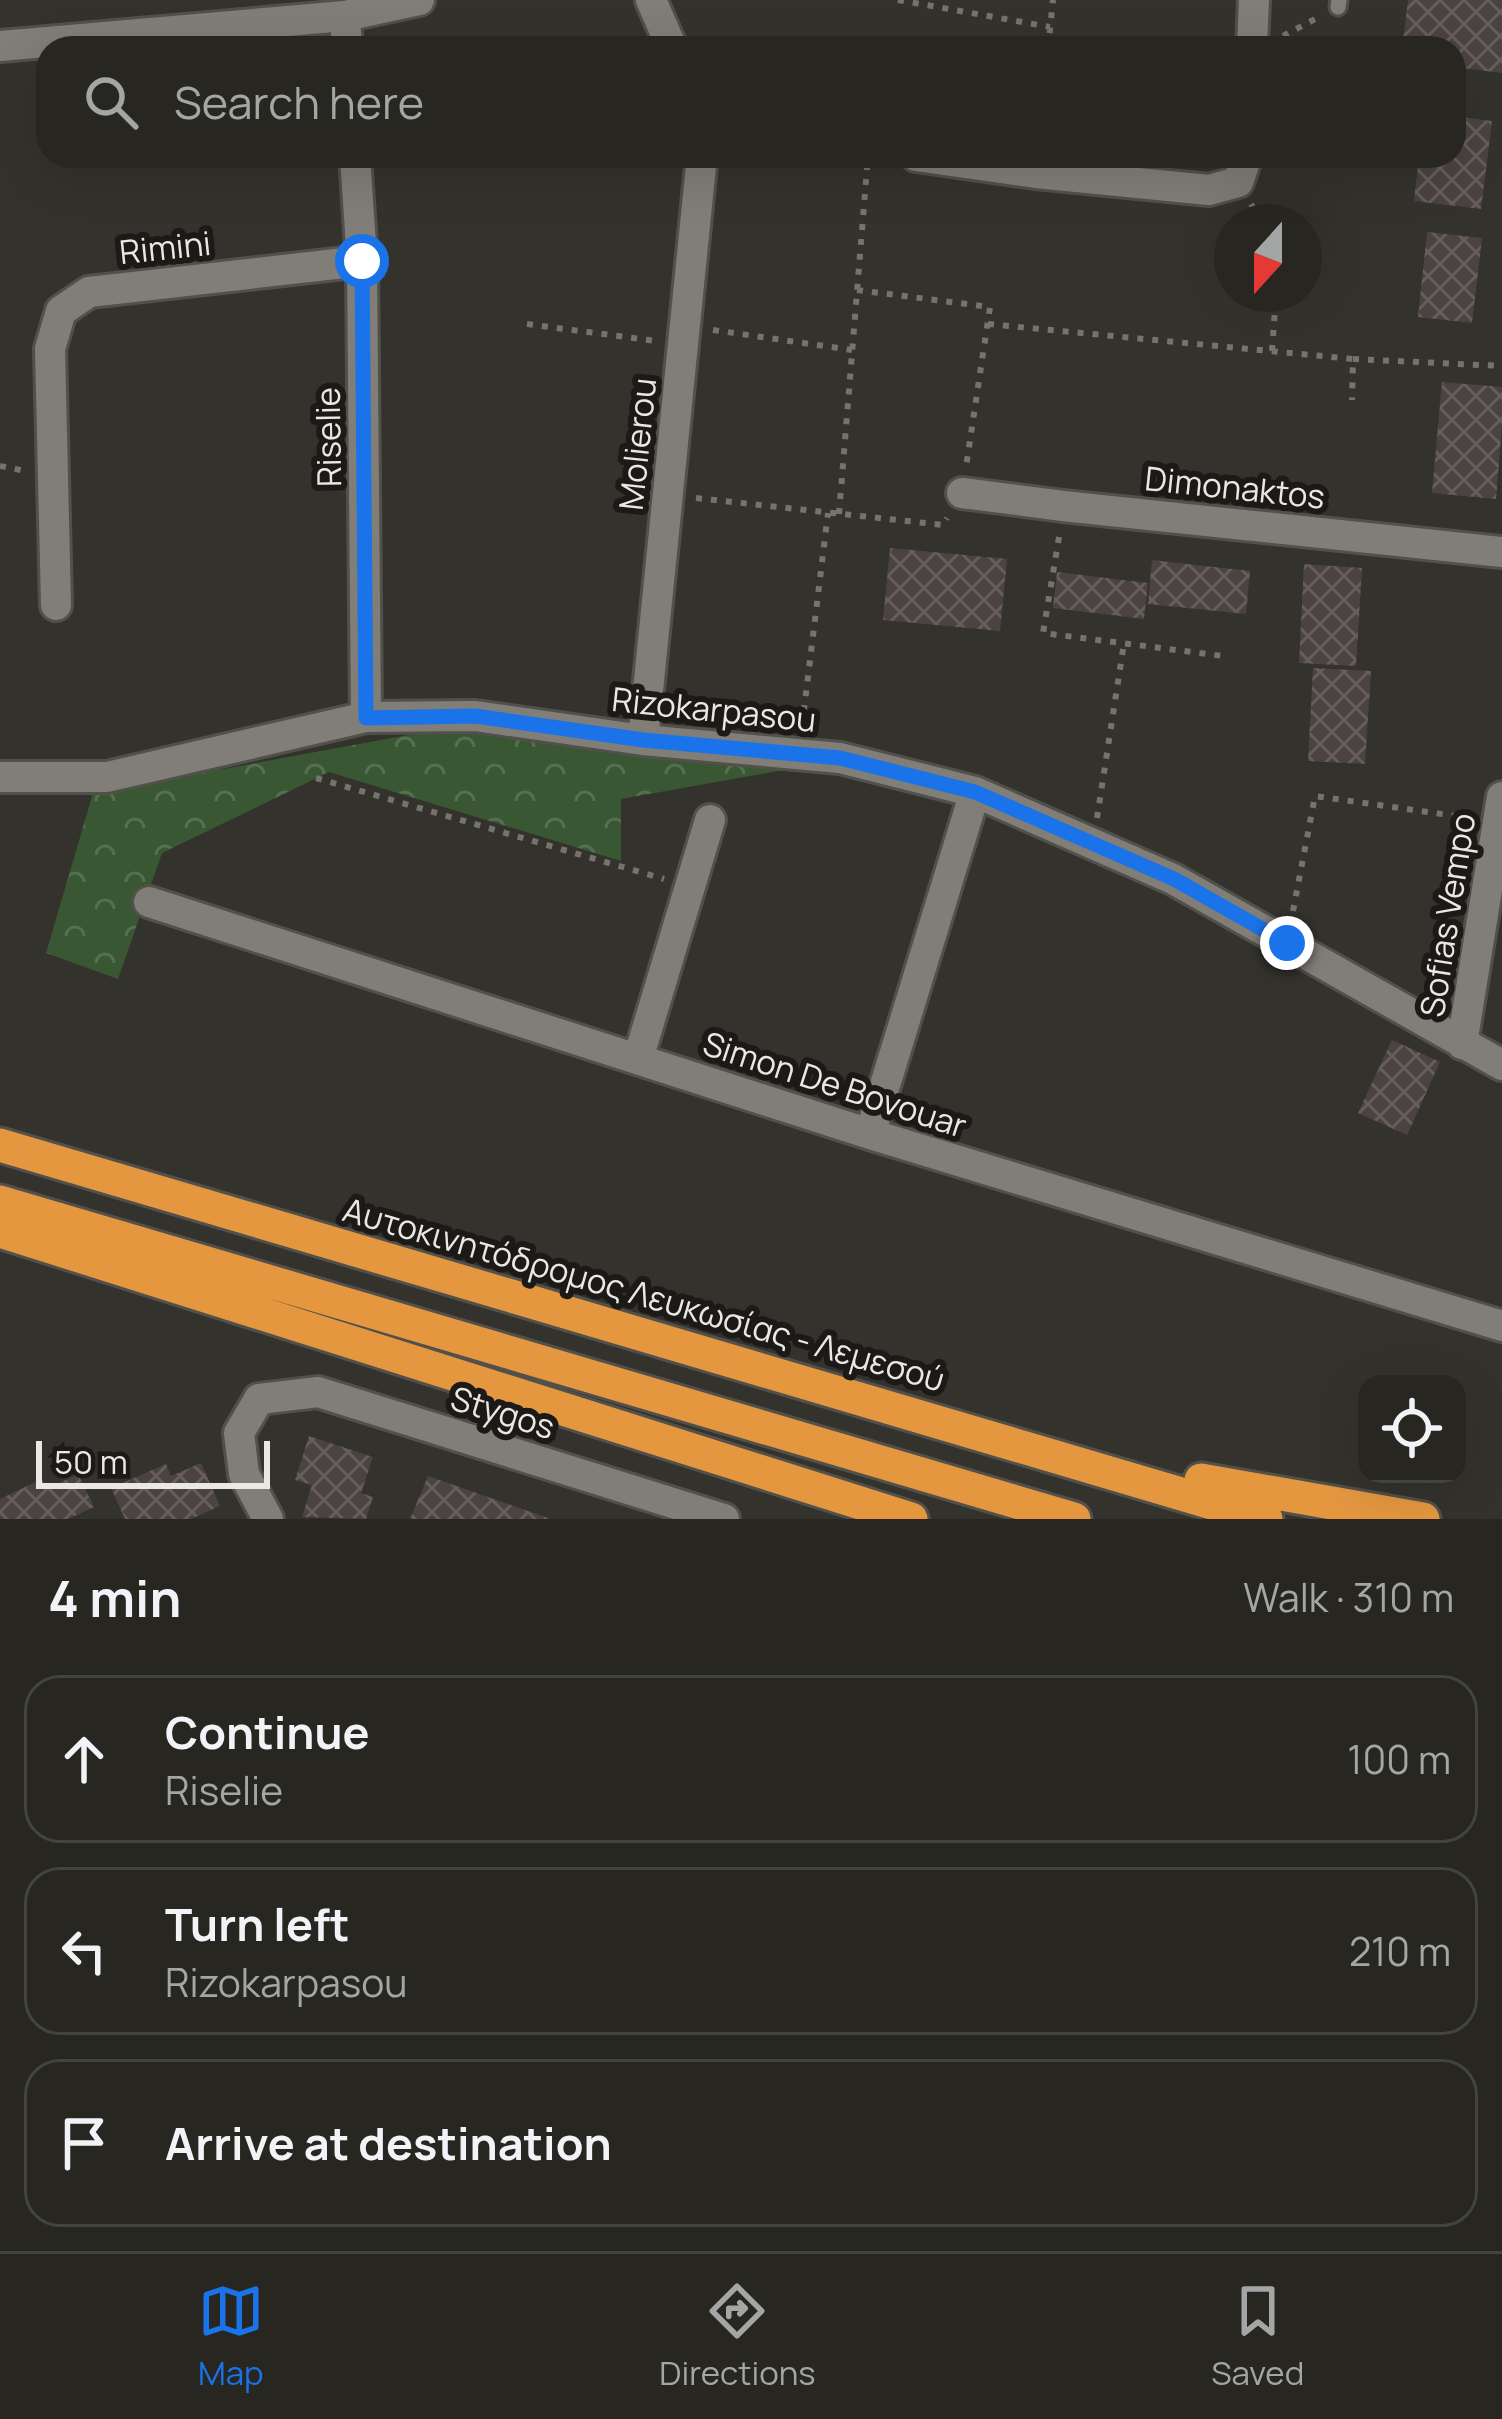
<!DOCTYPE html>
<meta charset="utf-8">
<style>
:root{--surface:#272621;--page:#33322e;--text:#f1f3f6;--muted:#a4a5a5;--line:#43433f;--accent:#1a73e8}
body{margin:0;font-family:Manrope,sans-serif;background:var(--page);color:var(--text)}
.controls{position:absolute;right:36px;bottom:36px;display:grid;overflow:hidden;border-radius:24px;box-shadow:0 12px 48px #0002}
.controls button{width:108px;height:108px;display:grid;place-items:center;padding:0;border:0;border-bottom:3px solid var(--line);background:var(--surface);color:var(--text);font:60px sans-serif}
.compass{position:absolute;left:1214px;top:204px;width:108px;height:108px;border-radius:50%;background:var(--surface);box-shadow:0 12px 48px #0002;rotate:201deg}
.scale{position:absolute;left:36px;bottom:30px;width:234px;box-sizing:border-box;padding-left:12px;border:6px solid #e9e8e4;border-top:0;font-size:33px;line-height:42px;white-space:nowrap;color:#e9e8e4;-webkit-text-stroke:9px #1b1a17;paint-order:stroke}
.stop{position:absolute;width:36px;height:36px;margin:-27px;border:9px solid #1a73e8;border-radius:50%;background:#fff}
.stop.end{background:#1a73e8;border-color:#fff;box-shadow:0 3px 12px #0008}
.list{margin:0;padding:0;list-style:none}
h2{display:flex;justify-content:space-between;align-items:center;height:156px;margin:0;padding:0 48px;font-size:51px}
h2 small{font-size:39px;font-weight:400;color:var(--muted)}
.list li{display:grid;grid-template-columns:78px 1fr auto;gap:36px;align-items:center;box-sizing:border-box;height:168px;margin:0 24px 24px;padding:0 24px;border:3px solid var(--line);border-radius:36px}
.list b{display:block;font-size:45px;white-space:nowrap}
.list p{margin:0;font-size:39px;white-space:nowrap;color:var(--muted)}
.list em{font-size:39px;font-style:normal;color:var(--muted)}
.icon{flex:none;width:66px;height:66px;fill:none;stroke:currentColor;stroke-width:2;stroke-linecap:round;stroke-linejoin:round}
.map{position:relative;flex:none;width:1502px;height:1519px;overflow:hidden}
.search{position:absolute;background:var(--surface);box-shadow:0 12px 48px #0002;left:36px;right:36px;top:36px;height:132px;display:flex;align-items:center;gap:30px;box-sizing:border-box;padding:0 42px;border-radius:36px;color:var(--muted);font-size:45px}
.sheet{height:732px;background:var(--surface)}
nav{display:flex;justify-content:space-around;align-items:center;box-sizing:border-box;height:168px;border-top:3px solid var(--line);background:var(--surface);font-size:33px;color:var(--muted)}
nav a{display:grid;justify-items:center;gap:6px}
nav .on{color:var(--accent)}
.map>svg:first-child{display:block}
.forest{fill:url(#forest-crowns)}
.building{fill:url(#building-cross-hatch)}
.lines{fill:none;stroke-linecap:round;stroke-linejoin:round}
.service-casing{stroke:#51504a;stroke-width:21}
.minor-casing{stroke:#51504a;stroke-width:36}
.tertiary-casing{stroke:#51504a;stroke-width:36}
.trunk-casing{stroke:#51504a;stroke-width:39}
.path{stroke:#75736e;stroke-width:6;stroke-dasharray:6 9;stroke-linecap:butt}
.service{stroke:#817e77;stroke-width:15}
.minor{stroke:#817e77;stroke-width:30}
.tertiary{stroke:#817e77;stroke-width:30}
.trunk{stroke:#e59740;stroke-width:33}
.route{stroke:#1a73e8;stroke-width:15}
.labels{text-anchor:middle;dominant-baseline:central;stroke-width:12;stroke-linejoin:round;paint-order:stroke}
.street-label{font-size:33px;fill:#e9e8e4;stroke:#1b1a17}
</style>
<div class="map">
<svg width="1502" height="1519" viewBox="0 0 1502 1519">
<defs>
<pattern id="forest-crowns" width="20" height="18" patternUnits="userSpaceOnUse" patternTransform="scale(3)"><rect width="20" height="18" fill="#385732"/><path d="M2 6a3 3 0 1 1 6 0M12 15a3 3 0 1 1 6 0" fill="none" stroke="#556f50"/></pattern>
<pattern id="building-cross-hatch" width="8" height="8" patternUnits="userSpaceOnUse" patternTransform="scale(3)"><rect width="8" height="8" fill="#4b4342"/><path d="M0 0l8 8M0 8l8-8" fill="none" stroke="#655e5d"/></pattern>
</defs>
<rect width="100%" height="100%" fill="#34322c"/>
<path class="forest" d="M457,726L784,770L621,799V861L329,772L162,853L118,979L46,953L93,793Z"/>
<path class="building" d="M1408,0H1502V73L1454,67V48H1402Z
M1454,116L1492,121L1481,209L1414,201L1419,156H1454Z
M1427,232L1482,238L1472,323L1418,317Z
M1442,382L1502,387V426L1496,499L1432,493Z
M890,548L1007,559L1000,631L883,620Z
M1152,560L1250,571L1246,614L1148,604Z
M1304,564L1362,568L1356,666L1299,663Z
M1057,572L1148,583L1144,619L1053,608Z
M1313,668L1371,671L1365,764L1308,761Z
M1392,1040L1440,1062L1407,1135L1358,1113Z
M309,1436L373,1457L361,1493L373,1497L366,1519L302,1517L312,1485L295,1480Z
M201,1463L220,1506L191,1519H125L111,1488L166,1464L171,1476Z
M78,1474L94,1507L68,1519H0V1499L42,1479L46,1489Z
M428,1476L548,1518V1519H410Z"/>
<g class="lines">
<defs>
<path id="service" d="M1338,7L1339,0"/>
<path id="minor" d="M651,0L672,48
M345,16L347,48
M1252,48L1254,0
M355,156L362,261L366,717
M916,156L1036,173L1209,190L1238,182L1247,156
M962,493L1063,506L1502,552
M56,605L50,349L61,311L89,292L362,261
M643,740L702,156
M0,777H107L366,717L475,716L643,740L840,758L975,792L1173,879L1502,1065
M149,902L870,1134L1502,1326
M1462,1044L1502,797
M638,1059L710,820
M870,1134L975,792
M268,1519L244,1474L239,1433L259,1399L318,1392L724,1519"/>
<path id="tertiary" d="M0,46L345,16L419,0"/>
<path id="trunk" d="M0,1145L1266,1519
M0,1202L1074,1519
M0,1231L911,1519
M1201,1480L1423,1519"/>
</defs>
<use href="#service" class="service-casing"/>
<use href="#minor" class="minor-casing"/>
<use href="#tertiary" class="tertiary-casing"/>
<use href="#trunk" class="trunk-casing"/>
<path class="path" d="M898,0L1050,27
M1283,36L1319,17
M1048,48L1053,0
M1251,204L1261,222
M857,290L990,307L966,467
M527,324L656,341
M988,324L1353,359L1352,400
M713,330L852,350
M1272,351L1276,294
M1353,359L1502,366
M0,466L26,471
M696,498L943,525L947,518
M839,514L868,156
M1059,537L1043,633L1223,656
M802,726L828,513
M316,778L664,879
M1097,818L1124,643
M1293,911L1315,796L1470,818"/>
<use href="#service" class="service"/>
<use href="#minor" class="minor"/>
<use href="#tertiary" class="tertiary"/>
<use href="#trunk" class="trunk"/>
</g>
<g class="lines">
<path class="route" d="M362,261L366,718L475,716L643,740L840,758L975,792L1174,879L1287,943"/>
</g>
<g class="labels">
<g class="street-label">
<text transform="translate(165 247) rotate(-6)">Rimini</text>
<text transform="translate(328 437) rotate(-91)">Riselie</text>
<text transform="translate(637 444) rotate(-84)">Molierou</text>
<text transform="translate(1235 487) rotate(6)">Dimonaktos</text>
<text transform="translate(714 709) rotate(6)">Rizokarpasou</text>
<text transform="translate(1447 915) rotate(-81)">Sofias Vempo</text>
<text transform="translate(835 1084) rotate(18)">Simon De Bovouar</text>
<text transform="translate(644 1294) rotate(16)">Αυτοκινητόδρομος Λευκωσίας - Λεμεσού</text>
<text transform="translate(503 1412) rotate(17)">Stygos</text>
</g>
</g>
</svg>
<div class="controls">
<button><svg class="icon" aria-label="locate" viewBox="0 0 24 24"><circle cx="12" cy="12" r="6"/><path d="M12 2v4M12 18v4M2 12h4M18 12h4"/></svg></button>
</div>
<svg class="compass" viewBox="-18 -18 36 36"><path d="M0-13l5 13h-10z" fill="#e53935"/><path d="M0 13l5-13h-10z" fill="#a4a5a5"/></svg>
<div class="scale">50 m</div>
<div class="stop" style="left:362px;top:261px"></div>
<div class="stop end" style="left:1287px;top:943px"></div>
<div class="search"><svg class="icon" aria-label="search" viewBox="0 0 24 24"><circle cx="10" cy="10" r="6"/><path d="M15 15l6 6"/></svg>Search here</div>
</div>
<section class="sheet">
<h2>4 min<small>Walk · 310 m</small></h2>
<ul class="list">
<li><svg class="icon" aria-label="ahead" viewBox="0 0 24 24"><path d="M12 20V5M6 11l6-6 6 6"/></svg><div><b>Continue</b><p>Riselie</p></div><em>100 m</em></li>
<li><svg class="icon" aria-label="left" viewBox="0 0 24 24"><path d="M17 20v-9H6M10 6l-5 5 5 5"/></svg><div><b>Turn left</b><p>Rizokarpasou</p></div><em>210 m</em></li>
<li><svg class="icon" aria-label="arrive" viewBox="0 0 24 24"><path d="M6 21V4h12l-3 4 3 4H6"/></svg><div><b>Arrive at destination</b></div></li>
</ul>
</section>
<nav>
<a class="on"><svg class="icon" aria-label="map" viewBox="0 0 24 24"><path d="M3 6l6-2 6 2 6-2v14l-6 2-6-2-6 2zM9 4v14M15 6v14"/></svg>Map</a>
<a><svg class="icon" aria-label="directions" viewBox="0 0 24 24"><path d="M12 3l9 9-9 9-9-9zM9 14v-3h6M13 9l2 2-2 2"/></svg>Directions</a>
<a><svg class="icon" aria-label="saved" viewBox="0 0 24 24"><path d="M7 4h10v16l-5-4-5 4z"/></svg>Saved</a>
</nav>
